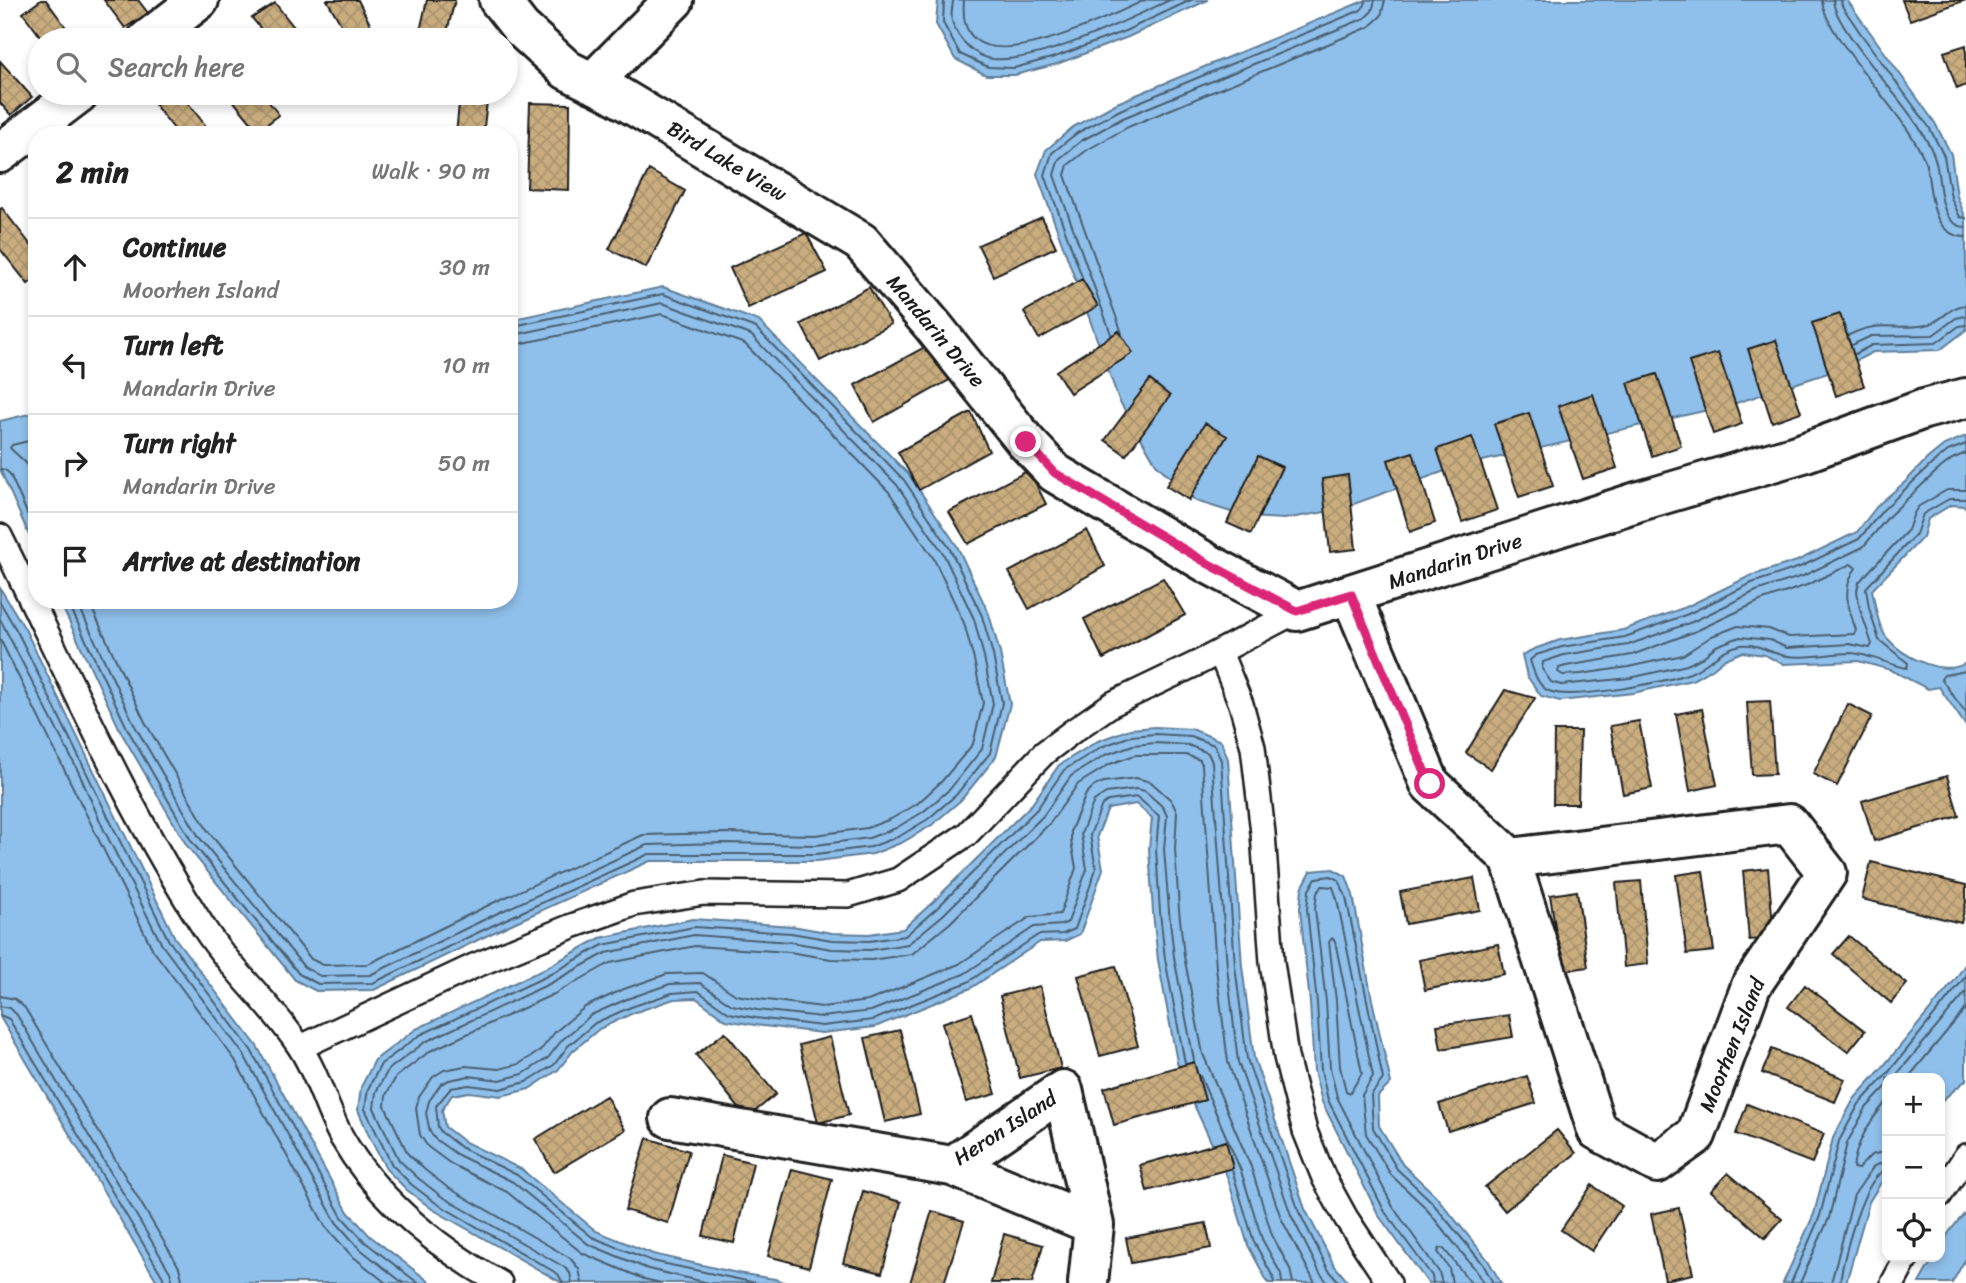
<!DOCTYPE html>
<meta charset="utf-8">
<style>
:root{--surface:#fff;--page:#f6f6f6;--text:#222;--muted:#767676;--line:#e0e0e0}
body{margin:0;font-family:Sriracha,sans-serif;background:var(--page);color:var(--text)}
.controls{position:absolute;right:21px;bottom:21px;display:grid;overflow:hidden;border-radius:14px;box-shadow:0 4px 10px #0003}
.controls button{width:63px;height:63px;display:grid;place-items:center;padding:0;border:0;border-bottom:2px solid var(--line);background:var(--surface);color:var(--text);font:35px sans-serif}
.stop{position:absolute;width:21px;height:21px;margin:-16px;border:5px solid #db2777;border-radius:50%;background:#fff}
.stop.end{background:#db2777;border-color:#fff;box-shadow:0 2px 7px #0008}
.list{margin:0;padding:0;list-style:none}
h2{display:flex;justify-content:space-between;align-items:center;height:91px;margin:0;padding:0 28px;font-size:30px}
h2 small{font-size:23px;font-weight:400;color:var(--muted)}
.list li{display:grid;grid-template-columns:46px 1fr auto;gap:21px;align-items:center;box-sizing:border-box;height:98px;padding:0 28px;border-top:2px solid var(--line)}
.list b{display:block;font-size:26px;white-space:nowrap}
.list p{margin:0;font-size:23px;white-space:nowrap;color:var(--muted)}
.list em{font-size:23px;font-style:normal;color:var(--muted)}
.icon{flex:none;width:38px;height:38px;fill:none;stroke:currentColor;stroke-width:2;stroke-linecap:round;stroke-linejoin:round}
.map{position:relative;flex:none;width:1966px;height:1283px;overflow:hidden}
.search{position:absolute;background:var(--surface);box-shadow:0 4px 10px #0003;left:28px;top:28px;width:490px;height:77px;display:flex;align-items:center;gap:18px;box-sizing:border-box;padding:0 24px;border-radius:38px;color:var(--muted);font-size:26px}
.panel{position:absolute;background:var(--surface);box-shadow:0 4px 10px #0003;left:28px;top:126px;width:490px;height:483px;border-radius:28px}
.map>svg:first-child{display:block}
.water{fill:#8fc0eb;stroke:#617e98;stroke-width:2}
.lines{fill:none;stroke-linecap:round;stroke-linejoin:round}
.shore{stroke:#4a5e6f;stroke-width:2}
.building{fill:url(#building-cross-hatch);stroke:#1c1c1c;stroke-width:2}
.service-casing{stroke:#1c1c1c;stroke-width:28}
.minor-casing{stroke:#1c1c1c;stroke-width:44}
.service{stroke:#fff;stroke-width:23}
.minor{stroke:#fff;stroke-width:38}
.route{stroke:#db2777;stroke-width:9}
.labels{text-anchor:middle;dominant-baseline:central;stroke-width:5;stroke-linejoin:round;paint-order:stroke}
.street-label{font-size:21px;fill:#1c1c1c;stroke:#fff}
</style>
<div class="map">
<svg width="1966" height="1283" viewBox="0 0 1966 1283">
<defs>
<pattern id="building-cross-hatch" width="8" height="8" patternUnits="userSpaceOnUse" patternTransform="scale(1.75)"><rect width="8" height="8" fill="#c9ad7f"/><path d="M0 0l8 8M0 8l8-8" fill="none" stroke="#ac946d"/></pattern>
</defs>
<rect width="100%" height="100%" fill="#fff"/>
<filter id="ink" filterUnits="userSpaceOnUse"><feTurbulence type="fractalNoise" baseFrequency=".0143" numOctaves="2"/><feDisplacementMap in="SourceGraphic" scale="14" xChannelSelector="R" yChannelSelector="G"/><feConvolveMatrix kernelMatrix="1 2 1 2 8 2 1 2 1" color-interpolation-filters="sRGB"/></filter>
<g filter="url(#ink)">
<path class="water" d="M938,0H1208L1128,37L1057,64L1015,75H986L955,59L936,24Z
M1366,0H1847L1935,123L1951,154L1957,196L1966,219V330L1940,350L1873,352L1840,369L1730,405L1456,467L1337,510L1284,519L1247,517L1196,501L1156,464L1119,400L1037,174L1046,150L1073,127L1117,103Z
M663,287L759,321L909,475L957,546L989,614L1000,653L1010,704L996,757L961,800L932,825L903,842L873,854L817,861H650L507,926L374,990L316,991L295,980L187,846L122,734L59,600H509V320Z
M37,412V553L0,469V421Z
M1966,436V509L1965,506L1951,505L1928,519L1923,537L1872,590C1875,604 1878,627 1887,638C1903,657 1942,677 1966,663V726L1939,687L1928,689L1891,670L1858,661L1783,664L1765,655L1742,652L1723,660L1711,670L1692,680L1633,693L1560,701L1541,696L1527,676L1522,655L1534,649L1560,640L1623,630L1686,607L1750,576L1797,561L1857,532L1878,505L1905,482L1928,458L1944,445Z
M0,588L25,629L175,938L257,1046L348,1212L370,1236L431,1283H158L0,1017Z
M1155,727L1192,729L1221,741L1228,759L1242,966L1254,1058L1305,1209L1334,1265L1349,1283H1268L1248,1245L1227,1176L1195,1107L1177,1062L1158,960L1153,913L1149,848L1152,818L1136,804L1108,809L1097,836L1103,869L1080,934L1065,941L1040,942L971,988L875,1027L822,1033L755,1025L726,1020L696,998L674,999L633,1013L599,1029L573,1051L558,1070L529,1089L501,1096L469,1092L452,1095L442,1110L445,1127L463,1141L521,1169L596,1231L653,1254L737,1273L775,1279L786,1283H562L432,1209L407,1190L386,1169L370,1138L358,1110L361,1087L375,1060L416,1029L542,970L600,938L693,919L792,926L832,933L869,934L903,929L932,903L1032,804L1059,765L1098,741L1130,729Z
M1333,869L1346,876L1353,895L1372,1000L1391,1083L1378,1096L1379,1126L1403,1165L1435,1195L1488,1260L1501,1283H1428L1379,1216L1322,1102L1314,1071L1310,1003L1300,909L1302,888L1311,871Z
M1966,963V1080L1940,1102V1078H1887V1173L1869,1202L1846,1283H1783L1814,1214L1833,1138L1854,1099L1882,1068L1955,980Z
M1966,1212V1258L1952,1283H1919L1934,1257H1940C1940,1239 1955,1225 1966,1212Z"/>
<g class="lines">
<path class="shore" d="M944,0L943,23L960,54L988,67L1014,68L1055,57L1125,31L1191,0
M953,0C953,6 950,15 952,21C957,39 975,57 993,59C1041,63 1126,20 1170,0
M964,0C963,14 963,30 976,40C1008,66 1111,16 1145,0
M1822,0C1823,32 1896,107 1914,140C1918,147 1924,156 1926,164C1932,190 1929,236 1966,237
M1833,0C1834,28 1907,104 1923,134C1927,142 1933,150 1935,159C1942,179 1936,225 1966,227
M1841,0L1842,6L1861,34L1929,127L1944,156L1951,198L1960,217L1966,218
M1082,277L1045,175L1052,153L1077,133L1120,110L1361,10L1365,5L1366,0
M1122,333L1065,175L1068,165L1087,150L1128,127L1369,27L1381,16L1385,0
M1111,334L1054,175L1059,159L1081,141L1123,118L1365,18L1372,11L1375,0
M1849,335C1880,319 1896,331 1926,325C1942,322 1949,306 1966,305
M1852,345L1871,336L1933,335L1956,318L1966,316
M1855,354L1872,345L1936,343L1959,326L1966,325
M37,439L12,445L10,448L26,463L37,488
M1966,444L1948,451L1933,463L1883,510L1859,539L1800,567L1752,583L1688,614L1625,637L1562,647L1536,655L1530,660C1533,670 1538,687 1549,691C1572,701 1665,682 1690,673C1708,666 1721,648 1741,645C1760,643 1773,655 1787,656C1808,659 1830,653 1851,653C1868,654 1890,665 1907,668L1908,663L1879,640L1869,608L1866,588L1916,534L1923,514L1949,499H1966
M1966,453L1952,459L1938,470L1889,516L1863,547L1803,576L1756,591L1692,622L1628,645L1564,655L1543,662L1542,669L1551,682L1561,685L1630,678L1687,665L1703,657L1716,646L1740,637L1770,640L1787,648L1849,644L1870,648L1872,644L1860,609L1857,591L1859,582L1908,530L1914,513L1919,506L1947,490H1966
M0,469L5,470L10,474L37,536
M1851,564L1856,568C1841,588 1848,608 1856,630L1854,634L1789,637L1769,629L1738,626L1712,636L1683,655L1628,667L1581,674L1563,675L1558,672L1559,668L1566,666L1632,655L1696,631L1760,601L1807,585Z
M67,600L128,730L192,842L299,974L318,984L373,983L504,920L649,854H816L871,847L900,836L928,819L956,795L990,753L1002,703L993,655L982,616L950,549L904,480L756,328L663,294L509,327
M76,600L135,726L199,837L304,967L320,976L370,975L500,912L647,845L724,843L816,845L869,838L896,828L923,812L950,789L982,749L993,704L984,657L974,619L943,553L897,485L751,335L662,303L509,336
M88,600L145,722L208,831L311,959L323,965L368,964L495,902L643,835L724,833L815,835L867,828L891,819L917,804L942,781L973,744L983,703L974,660L964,623L934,559L889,492L745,344L662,314L509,346
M0,602L18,633L169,941L251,1050L342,1217L365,1242L418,1283
M0,619L79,773L104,830L162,945L244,1055L336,1222L359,1248L403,1283
M0,639L153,950L235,1060L325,1226L351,1255L386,1283
M1966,671L1944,675L1941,679L1966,713
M1332,938L1335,941L1362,1073L1350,1093L1346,1091L1340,1067L1336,1001L1329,942Z
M0,996L15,999L25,1008L179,1267L183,1283
M0,1006L10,1008L17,1015L170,1272L173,1283
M0,1015L9,1019L163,1277L164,1283
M1200,1076L1241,1171L1262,1239L1281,1274L1282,1283
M1894,1078L1966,992
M1908,1078L1966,1008
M1887,1101C1871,1119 1856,1143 1853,1168L1858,1169L1871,1155L1887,1151
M1232,1170L1254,1242L1273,1277L1274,1283
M563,1283L558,1274L436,1203L412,1185L392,1165L365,1109L368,1089L381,1064L420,1035L545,977L603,945L694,927L791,933L832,940L869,941L905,936L937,908L1037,809L1064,770L1101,747L1131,736L1155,734L1190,736L1214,745L1221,760L1235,966L1247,1059L1299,1212L1328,1269L1340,1283
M572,1283L570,1273L564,1267L441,1196L418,1178L399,1160L374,1108L376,1092L388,1070L425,1042L549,984L606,953L694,935L790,942L832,949L870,950L908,944L943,915L1043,816L1071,776L1105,755L1133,745L1156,743L1188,745L1208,753L1212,762L1227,967L1238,1062L1291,1215L1320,1273L1328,1283
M582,1283L579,1269L570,1258L447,1187L425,1170L408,1154L385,1106L386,1095L396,1077L430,1051L554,994L610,963L695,946L789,952L831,959L871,960L912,954L950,923L1050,823L1078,784L1110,764L1135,755H1186L1200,760L1202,765L1216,968L1228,1062L1281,1218L1315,1283
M661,1283L644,1279L582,1253L507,1192L451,1164L428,1147L420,1135L416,1108L419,1097L433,1077L444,1070L465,1066L499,1069L519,1064L540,1051L555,1032L585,1007L624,989L667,974L703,973L736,995L759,999L822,1007L868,1001L959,964L1030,917L1060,914L1076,868L1071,841V830L1086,794L1094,786L1104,782L1136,778L1151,782L1171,800L1177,812L1175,849L1179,910L1184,956L1203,1054L1251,1167L1272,1235L1290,1269L1293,1283
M709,1283L648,1269L588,1244L513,1182L456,1154L435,1139L430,1132L426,1113L429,1101L441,1084L449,1080L469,1076L500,1080L523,1074L548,1058L562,1040L591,1015L627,999L670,984L700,983L732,1005L757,1010L822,1017L871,1011L964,974L1034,927L1061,925L1068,922L1087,869L1081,834L1094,801L1106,793L1136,789L1145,791L1163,807L1167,816L1164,849L1169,911L1174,957L1194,1060
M756,1283L652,1261L592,1237L517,1175L460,1147L441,1132L438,1127L436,1106L451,1088L469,1085L500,1089L526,1082L554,1065L568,1046L595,1023L631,1007L672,993L698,991L729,1013L756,1018L822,1026L873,1020L968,982L1038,935L1063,934L1075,929L1096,869L1090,835L1102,805L1108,801L1137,797L1159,816L1156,849L1160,912L1165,959L1185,1063
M1433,1283L1432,1276L1385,1212L1328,1100L1321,1070L1317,1003L1307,909L1309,890L1316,878L1331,876L1339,880L1346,897L1383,1079L1371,1095L1373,1128L1397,1169L1430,1200L1483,1264L1493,1283
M1442,1283L1439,1272L1393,1207L1337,1097L1330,1068L1326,1002L1315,909L1317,893L1322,886L1333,887L1337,899L1373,1076L1362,1095L1366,1134L1391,1175L1424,1206L1475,1269L1483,1283
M1452,1283L1449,1268L1438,1252L1440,1248L1444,1249L1471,1283
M1791,1283L1820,1216L1839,1141L1859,1104L1888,1073L1966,976
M1800,1283L1829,1218L1847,1143L1866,1108L1887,1086
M1831,1283L1854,1195L1874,1166L1887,1161
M1840,1283C1842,1261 1864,1173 1887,1170"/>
</g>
<path class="building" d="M41,0H46L75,40H43L23,13Z
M104,0H138L148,13L125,28Z
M327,0H358L378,40H350Z
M427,0H455L445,40H418Z
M1902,0H1966L1910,20Z
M275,3L304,40H270L252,18Z
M1966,45V85L1957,89L1944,52Z
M0,61L32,97L11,115L0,103Z
M175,93H180L213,135H179L155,105Z
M227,93H262L279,115L258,131Z
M460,93H488L483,135H456Z
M530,103L570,104L569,190L527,188Z
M649,170L685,191L646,268L609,249Z
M2,208L37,253V277L28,284L0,249V209Z
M1042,217L1056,247L993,276L978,245Z
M806,233L827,272L748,308L730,268Z
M1082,279L1098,306L1039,339L1024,312Z
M869,287L891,324L820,361L801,324Z
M1840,314L1864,386L1836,396L1812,323Z
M1119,331L1133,353L1070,393L1056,371Z
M1776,340L1801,412L1772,422L1748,349Z
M932,343L951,379L874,422L855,385Z
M1718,353L1742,424L1713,434L1689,362Z
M1657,374L1681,446L1652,456L1628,383Z
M1150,380L1170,396L1126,455L1105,440Z
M1593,394L1617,468L1583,479L1558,406Z
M971,412L989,451L919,490L898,452Z
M1529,413L1553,486L1519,497L1494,424Z
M1205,423L1227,436L1189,500L1166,486Z
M1472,437L1497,510L1462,522L1437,449Z
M1413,452L1435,523L1410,532L1388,460Z
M1258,456L1282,467L1251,534L1227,523Z
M1029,470L1046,504L968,544L949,512Z
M1348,475L1356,549L1330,552L1322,479Z
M1087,530L1105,566L1029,609L1009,572Z
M1163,578L1185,615L1103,659L1084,619Z
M1505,690L1535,698L1491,769L1466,753Z
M1770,701L1775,774L1752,775L1747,702Z
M1848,704L1872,716L1837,786L1813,774Z
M1702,709L1717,785L1690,791L1676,714Z
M1639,721L1652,788L1623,794L1610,726Z
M1554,731H1580L1578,804H1553Z
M1947,776L1959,816L1874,841L1862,801Z
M1871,862L1966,885V902L1961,923L1862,899Z
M1768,868L1774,938L1749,940L1743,871Z
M1703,871L1714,951L1687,954L1676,875Z
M1474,878L1480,910L1406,924L1400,892Z
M1641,881L1648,964L1624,967L1616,883Z
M1577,891L1588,967L1562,971L1550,895Z
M1849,936L1907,984L1891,1003L1833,954Z
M1498,944L1504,974L1425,990L1419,960Z
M1116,966L1138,1046L1100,1056L1078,976Z
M1805,985L1865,1031L1848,1052L1788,1007Z
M1040,986L1061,1068L1020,1078L1000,996Z
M972,1013L996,1094L966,1102L942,1023Z
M1509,1015L1513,1037L1441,1049L1437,1025Z
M900,1030L920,1114L885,1122L865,1038Z
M725,1032L776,1094L747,1118L696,1055Z
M830,1037L849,1115L818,1123L799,1045Z
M1772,1049L1845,1079L1835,1102L1762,1073Z
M1194,1062L1205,1100L1114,1125L1104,1088Z
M1527,1076L1536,1103L1448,1131L1439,1104Z
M606,1096L625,1130L554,1172L535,1139Z
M1747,1104L1824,1134L1812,1163L1736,1134Z
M1557,1130L1576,1153L1505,1211L1485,1187Z
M647,1138L689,1151L668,1223L625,1210Z
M1226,1141L1233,1168L1147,1191L1140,1165Z
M722,1155L753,1163L734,1243L703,1236Z
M792,1169L832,1179L809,1267L768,1256Z
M1728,1173L1782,1219L1765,1238L1711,1191Z
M1592,1185L1622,1206L1592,1251L1561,1230Z
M863,1191L901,1202L882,1273L843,1263Z
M1679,1208L1693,1274L1665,1280L1651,1214Z
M932,1211L964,1221L944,1283H910Z
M1206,1223L1211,1248L1131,1263L1126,1238Z
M1004,1234L1043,1245L1032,1283H991Z"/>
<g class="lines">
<defs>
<path id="service" d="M0,536C66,669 125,806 206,931C233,972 272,1005 299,1046C318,1074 326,1109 342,1138C378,1200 438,1248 500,1283
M1220,652L1241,704L1253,747L1263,833L1272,962L1286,1057L1305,1131L1324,1178L1346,1218L1389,1283
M301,1047L474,966L572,926L634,904L704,893L848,895L898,880L967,834L1044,753L1073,731L1112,704L1200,662L1297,611
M1940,1195L1966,1156
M1893,1283L1907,1257"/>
<path id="minor" d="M499,0L521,28L567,70L611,92L861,242L933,326L1026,442L1055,473L1207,563L1297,611L1640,501L1803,453L1924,409L1966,398
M147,40L199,0
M592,83L674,0
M0,153L79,93
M1351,595L1430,784L1510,858L1789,824L1827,873L1751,986L1696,1135L1657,1163L1597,1130L1510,858
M670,1118L952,1166L1063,1090L1094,1225L1088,1283
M952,1166L1094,1225"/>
</defs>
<use href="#service" class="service-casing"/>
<use href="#minor" class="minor-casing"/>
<use href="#service" class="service"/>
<use href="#minor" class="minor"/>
</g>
</g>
<g class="lines" filter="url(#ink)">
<path class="route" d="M1026,442L1055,473L1207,563L1297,611L1351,594L1430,784"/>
</g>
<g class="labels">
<g class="street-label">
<text transform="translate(727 161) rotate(31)">Bird Lake View</text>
<text transform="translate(936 331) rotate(50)">Mandarin Drive</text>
<text transform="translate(1455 561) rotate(-18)">Mandarin Drive</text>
<text transform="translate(1732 1045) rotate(-68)">Moorhen Island</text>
<text transform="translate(1005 1128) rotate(-33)">Heron Island</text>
</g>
</g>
</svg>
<div class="controls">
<button>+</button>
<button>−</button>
<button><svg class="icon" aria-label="locate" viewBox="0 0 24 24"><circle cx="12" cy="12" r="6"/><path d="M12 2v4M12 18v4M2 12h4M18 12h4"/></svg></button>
</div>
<div class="stop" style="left:1430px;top:784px"></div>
<div class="stop end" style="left:1026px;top:442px"></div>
<div class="search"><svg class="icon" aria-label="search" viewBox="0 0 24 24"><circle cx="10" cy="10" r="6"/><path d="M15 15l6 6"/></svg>Search here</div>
<section class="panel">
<h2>2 min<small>Walk · 90 m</small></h2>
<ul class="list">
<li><svg class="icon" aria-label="ahead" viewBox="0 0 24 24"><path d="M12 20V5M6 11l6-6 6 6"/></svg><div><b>Continue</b><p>Moorhen Island</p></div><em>30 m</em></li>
<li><svg class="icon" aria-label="left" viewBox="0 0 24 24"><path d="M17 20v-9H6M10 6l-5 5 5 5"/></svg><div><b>Turn left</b><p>Mandarin Drive</p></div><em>10 m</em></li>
<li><svg class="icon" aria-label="right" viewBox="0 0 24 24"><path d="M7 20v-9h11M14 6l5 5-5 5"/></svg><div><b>Turn right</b><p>Mandarin Drive</p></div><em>50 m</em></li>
<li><svg class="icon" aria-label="arrive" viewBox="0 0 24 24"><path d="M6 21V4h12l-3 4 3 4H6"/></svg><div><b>Arrive at destination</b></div></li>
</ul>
</section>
</div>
